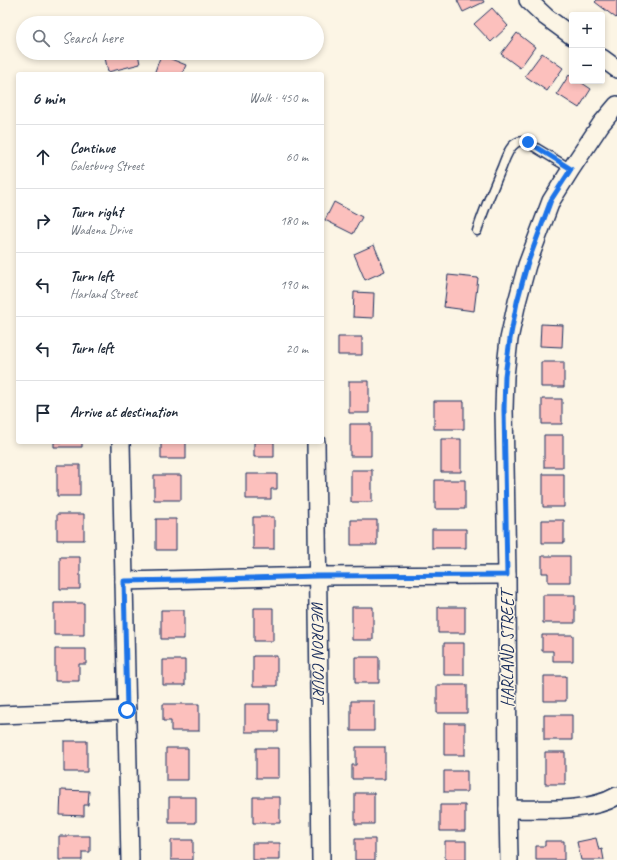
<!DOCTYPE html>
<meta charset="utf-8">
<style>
:root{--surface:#fff;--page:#f2f2f3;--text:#1f2937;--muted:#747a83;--line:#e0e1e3}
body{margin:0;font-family:Caveat,sans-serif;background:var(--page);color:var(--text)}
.controls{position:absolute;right:12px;top:12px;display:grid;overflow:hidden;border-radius:4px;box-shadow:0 2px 6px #0003}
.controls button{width:36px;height:36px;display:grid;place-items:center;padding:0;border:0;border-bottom:1px solid var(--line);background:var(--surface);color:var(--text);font:20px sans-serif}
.stop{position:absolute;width:12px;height:12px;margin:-9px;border:3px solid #1a73e8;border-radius:50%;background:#fff}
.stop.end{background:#1a73e8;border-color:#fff;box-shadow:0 1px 4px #0008}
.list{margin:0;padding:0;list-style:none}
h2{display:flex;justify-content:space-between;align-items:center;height:52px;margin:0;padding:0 16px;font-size:17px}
h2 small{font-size:13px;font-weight:400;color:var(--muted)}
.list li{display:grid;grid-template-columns:26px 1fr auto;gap:12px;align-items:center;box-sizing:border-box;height:64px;padding:0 16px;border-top:1px solid var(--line)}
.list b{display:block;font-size:15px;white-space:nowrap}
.list p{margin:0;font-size:13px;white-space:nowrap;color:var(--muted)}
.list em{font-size:13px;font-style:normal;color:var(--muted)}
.icon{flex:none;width:22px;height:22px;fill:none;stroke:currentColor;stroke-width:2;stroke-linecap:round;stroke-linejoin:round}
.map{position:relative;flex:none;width:617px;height:860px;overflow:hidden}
.search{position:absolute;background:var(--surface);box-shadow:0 2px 6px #0003;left:16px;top:16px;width:308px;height:44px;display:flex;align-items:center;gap:10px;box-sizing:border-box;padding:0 14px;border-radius:22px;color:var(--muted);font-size:15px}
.panel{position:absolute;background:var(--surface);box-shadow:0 2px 6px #0003;left:16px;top:72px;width:308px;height:372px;border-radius:4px}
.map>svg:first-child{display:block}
.building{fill:#fcc0bd;stroke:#1b2f5e}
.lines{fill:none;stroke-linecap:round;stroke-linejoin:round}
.lane-casing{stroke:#1b2f5e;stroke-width:11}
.street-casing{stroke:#1b2f5e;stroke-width:20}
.lane{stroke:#fcf5e5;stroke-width:8}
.street{stroke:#fcf5e5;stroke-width:17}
.route{stroke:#1a73e8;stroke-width:5}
.labels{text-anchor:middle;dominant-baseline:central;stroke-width:3;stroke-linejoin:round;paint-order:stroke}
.street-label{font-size:17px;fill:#1b2f5e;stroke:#fcf5e5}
</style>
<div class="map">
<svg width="617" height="860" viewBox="0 0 617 860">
<rect width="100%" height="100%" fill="#fcf5e5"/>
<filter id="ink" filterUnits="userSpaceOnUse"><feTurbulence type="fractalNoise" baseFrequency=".025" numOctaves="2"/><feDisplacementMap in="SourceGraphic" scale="8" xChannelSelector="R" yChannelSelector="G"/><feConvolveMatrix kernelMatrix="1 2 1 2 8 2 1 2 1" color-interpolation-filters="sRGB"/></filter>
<g filter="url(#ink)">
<path class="building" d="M457,0H483L484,2L463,12Z
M597,0H617V17L616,18L595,2Z
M492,8L508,26L491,42L474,24Z
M517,33L535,47L520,68L501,54Z
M104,53H138L140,64L108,72Z
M542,53L563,68L547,91L525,76Z
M161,55L186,65L182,74H154Z
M569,75L572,77V81H579L591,89L579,108L557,94Z
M334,202L362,217L353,234L325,220Z
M374,245L385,271L365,280L354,254Z
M448,275L478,278L474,311L444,307Z
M354,292L374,293L373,318L353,317Z
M541,324L563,325L562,347L540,346Z
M338,337H362V355H338Z
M541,362H564V387H541Z
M349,381H369V413H349Z
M542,399H562V424H542Z
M434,401H464V429H434Z
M350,424H371V456H350Z
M544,435H563V467H544Z
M441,439H461V472H441Z
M54,442H82V447H54Z
M161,442H186V459H161Z
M254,442H274V457H254Z
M57,465H80V496H57Z
M351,470H372V502H351Z
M246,474H277V489H271V499H246Z
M543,474H564V507H543Z
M154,475H181V500H154Z
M435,480H465V509H435Z
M57,514H84V540H57Z
M253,517H274V549H253Z
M156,519H176V550H156Z
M351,520H377V545H351Z
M542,520H564V543H542Z
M432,529H466V548H432Z
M542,556H570V582H548V573H542Z
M60,557H80V589H60Z
M543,595H575V623H543Z
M54,603H84V635H54Z
M352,607H373V640H352Z
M438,607H465V633H438Z
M254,608H273V641H254Z
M161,610H184V639H161Z
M542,635H573V661H553V651H542Z
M444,643H464V675H444Z
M55,649H86V664H79V681H55Z
M253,656H277V686H253Z
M355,657H379V683H355Z
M163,660H185V685H163Z
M544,676H566V701H544Z
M437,685H467V713H437Z
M351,701H374V731H351Z
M163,704H199V731H171V721H163Z
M245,704H270V720H278V732H245Z
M544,715H572V740H544Z
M444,723H465V755H444Z
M64,741H87V772H64Z
M356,747H385V779H352V765H356Z
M166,748H188V780H166Z
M256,748H279V778H256Z
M545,752H565V784H545Z
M444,771H467V792H444Z
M61,790L89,791L88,805H84V816L60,815Z
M355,793H374V824H355Z
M169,797H196V823H169Z
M253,797H280V823H253Z
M440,805H465V831H440Z
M59,836H90V852H82V860H59Z
M596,838L599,850L602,849L604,860H581L577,842Z
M355,839H375V860H355Z
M171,840H193V860H171Z
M445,841H466V860H445Z
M545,841H564V860H536V846H545Z
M252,843H280V860H252Z"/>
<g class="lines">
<defs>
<path id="lane" d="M477,231C484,209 493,188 502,167C505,159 509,147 516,143C520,140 524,141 528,143L571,169"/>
<g id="street">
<path d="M528,0L546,17L572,36"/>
<path d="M602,58L617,69"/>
<path d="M121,442L130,860"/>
<path id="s1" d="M316,442L321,860"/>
<path d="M124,581L317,576L507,575"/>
<path d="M0,715L127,710"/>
<path d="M508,809C541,809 588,813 617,796"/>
<path d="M509,860L508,809L507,575L504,409L505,376L509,339L517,302L527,265L551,201L571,169L601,124L617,105"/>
</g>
</defs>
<use href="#lane" class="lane-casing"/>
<use href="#street" class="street-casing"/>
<use href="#lane" class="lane"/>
<use href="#street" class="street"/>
</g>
</g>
<g class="lines" filter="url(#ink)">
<path class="route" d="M127,710L124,581L184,580L317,576L507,575L504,409L505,376L510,339L517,302L527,265L551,200L571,169L528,142"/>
</g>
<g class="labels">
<g class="street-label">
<text transform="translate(507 649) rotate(-90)">HARLAND STREET</text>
<text stroke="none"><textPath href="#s1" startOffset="209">WEDRON COURT</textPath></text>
</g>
</g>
</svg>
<div class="controls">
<button>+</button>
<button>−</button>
</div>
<div class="stop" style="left:127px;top:710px"></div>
<div class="stop end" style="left:528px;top:142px"></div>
<div class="search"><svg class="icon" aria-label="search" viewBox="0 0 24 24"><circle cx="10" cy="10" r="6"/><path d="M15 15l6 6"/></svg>Search here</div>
<section class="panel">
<h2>6 min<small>Walk · 450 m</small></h2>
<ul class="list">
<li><svg class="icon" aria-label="ahead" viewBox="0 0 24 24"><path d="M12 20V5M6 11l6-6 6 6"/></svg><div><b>Continue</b><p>Galesburg Street</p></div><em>60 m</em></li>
<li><svg class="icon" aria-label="right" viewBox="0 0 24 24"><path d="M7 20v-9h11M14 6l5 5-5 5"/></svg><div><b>Turn right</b><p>Wadena Drive</p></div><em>180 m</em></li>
<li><svg class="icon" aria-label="left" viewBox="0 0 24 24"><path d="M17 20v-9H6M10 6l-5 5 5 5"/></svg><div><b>Turn left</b><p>Harland Street</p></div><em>190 m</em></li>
<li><svg class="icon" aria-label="left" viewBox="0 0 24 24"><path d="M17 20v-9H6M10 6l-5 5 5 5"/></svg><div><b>Turn left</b></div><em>20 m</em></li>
<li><svg class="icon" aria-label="arrive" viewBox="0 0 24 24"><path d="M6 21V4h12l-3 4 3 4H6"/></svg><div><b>Arrive at destination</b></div></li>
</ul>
</section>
</div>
